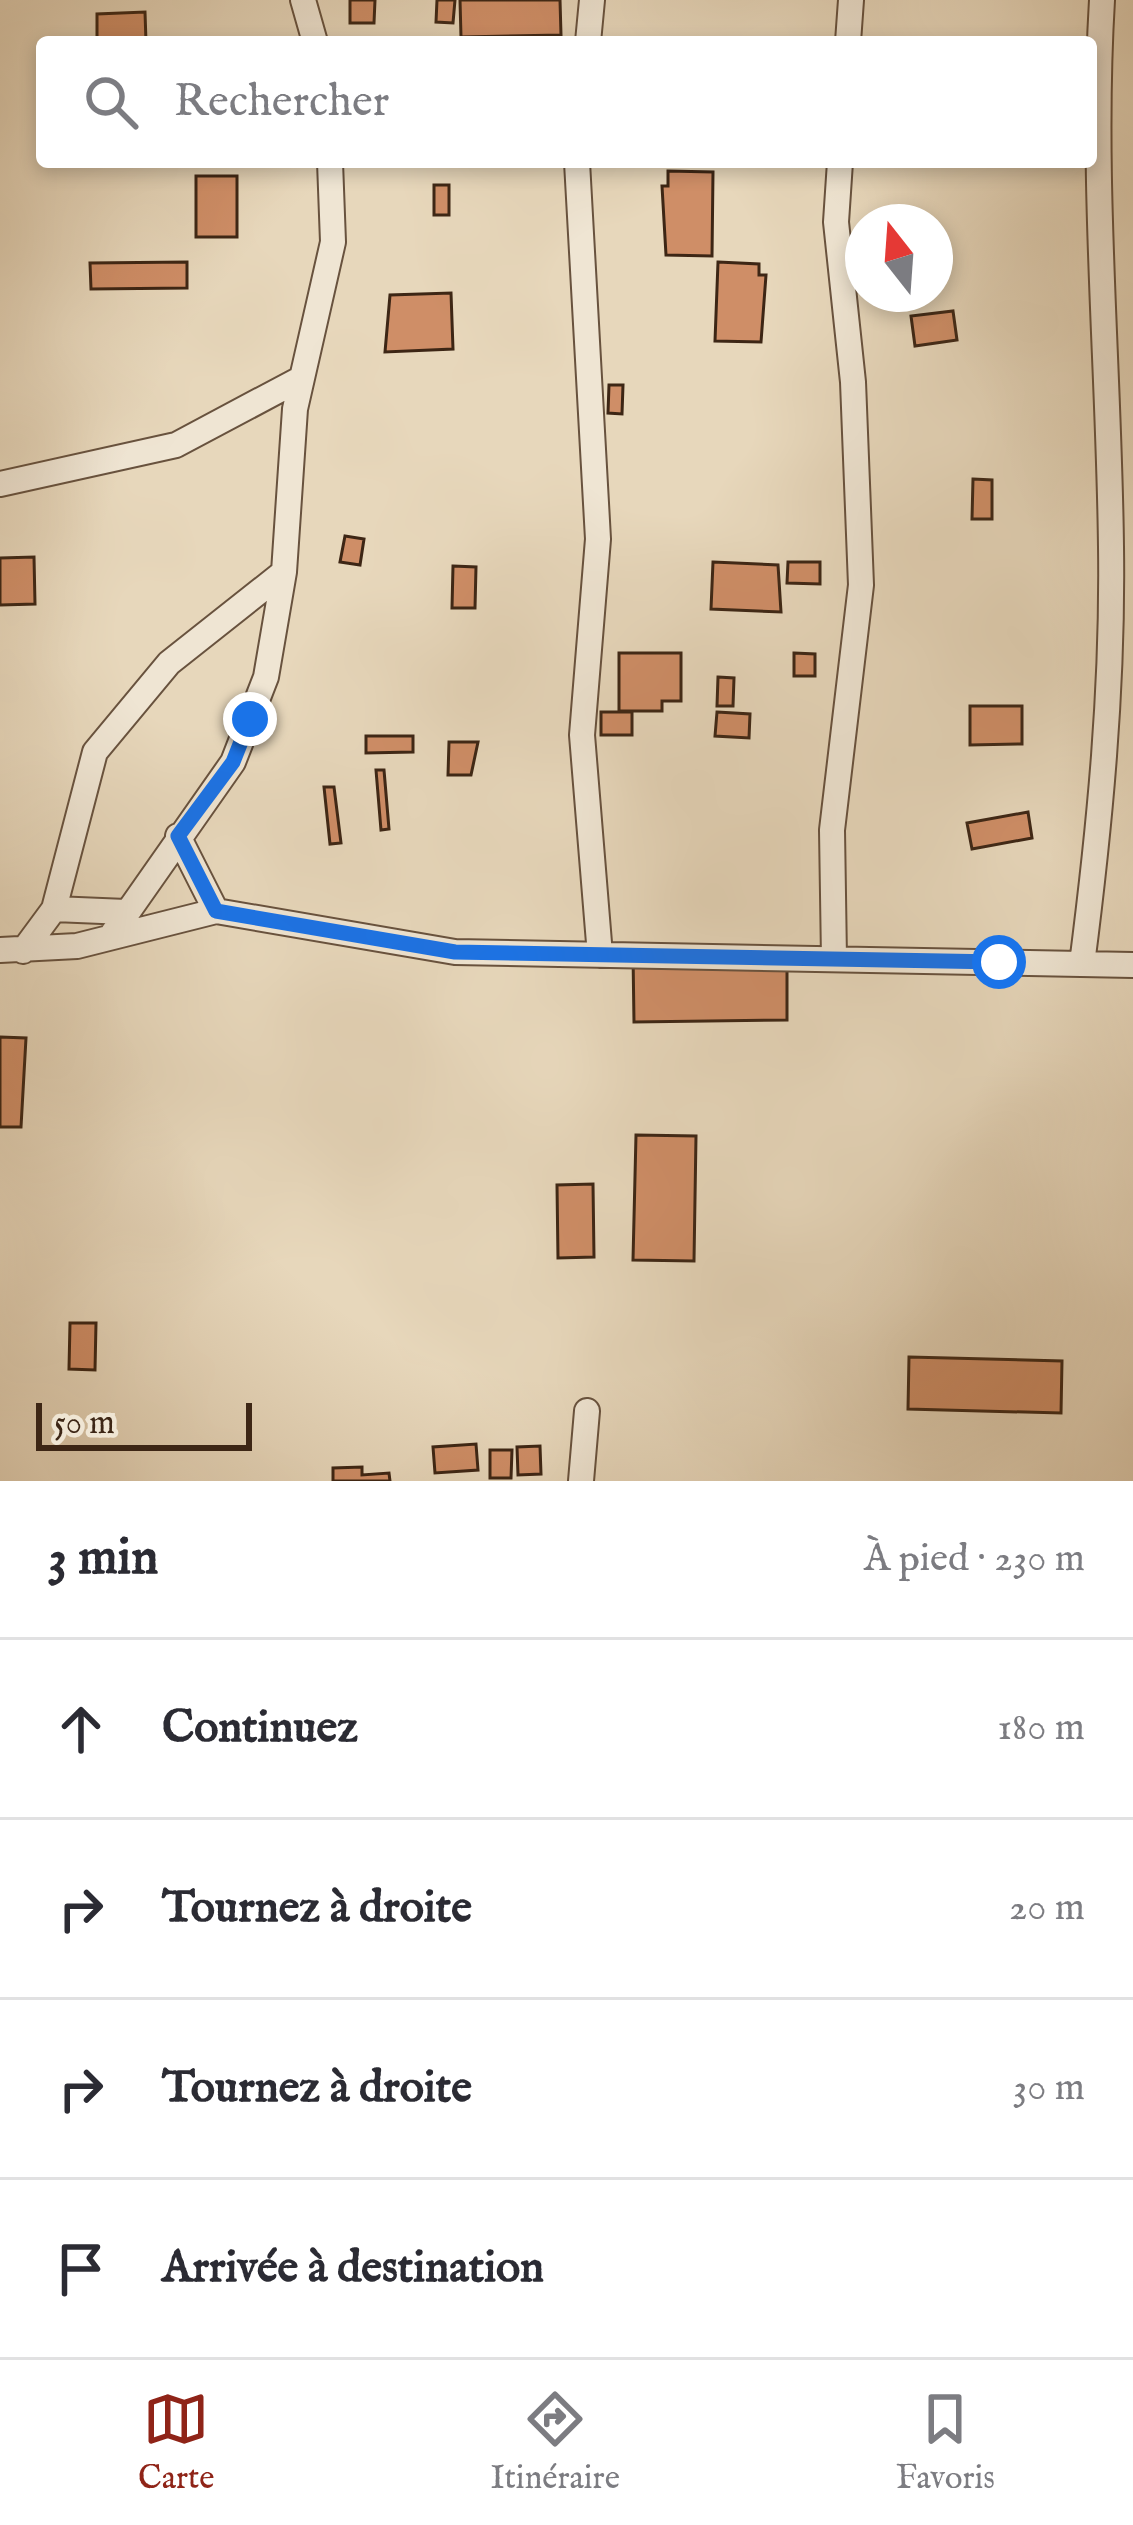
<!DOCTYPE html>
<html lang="fr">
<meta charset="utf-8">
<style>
:root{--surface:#fff;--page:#f2f2f3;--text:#2b2b33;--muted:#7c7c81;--line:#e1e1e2;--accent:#8f2418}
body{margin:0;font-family:"IM FELL English",serif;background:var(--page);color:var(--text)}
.compass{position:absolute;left:845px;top:204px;width:108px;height:108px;border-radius:50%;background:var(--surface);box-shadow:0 6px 18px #0003;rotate:343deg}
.scale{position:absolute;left:36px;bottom:30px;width:216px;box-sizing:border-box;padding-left:12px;border:6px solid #3d2615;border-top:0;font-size:33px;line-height:42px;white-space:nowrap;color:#3d2615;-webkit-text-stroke:9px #efe5d3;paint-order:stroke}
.stop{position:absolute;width:36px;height:36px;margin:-27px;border:9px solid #1a73e8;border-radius:50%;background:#fff}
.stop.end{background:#1a73e8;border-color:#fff;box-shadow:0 3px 12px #0008}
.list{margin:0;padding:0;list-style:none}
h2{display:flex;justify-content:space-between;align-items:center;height:156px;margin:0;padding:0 48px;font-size:51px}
h2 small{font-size:39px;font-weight:400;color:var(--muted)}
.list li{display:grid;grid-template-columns:78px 1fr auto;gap:36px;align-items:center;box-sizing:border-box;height:180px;padding:0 48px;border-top:3px solid var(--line)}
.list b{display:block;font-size:45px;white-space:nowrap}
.list em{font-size:39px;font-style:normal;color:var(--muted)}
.icon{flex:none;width:66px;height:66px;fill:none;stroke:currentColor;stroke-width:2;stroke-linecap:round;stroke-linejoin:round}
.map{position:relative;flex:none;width:1133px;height:1481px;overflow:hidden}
.search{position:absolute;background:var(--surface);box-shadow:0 6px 18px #0003;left:36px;right:36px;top:36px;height:132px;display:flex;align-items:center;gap:30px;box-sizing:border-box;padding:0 42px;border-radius:12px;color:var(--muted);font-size:45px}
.sheet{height:876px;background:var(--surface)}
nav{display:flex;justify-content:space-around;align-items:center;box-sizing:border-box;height:168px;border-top:3px solid var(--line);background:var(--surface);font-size:33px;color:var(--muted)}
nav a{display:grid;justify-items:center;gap:6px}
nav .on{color:var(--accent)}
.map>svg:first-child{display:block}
.building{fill:#cf8e67;stroke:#3d2615;stroke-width:3}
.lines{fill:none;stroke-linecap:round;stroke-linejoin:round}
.street-casing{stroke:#68523e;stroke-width:28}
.street{stroke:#efe5d3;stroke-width:24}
.route{stroke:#1a73e8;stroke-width:15}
</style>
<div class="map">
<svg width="1133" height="1481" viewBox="0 0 1133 1481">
<rect width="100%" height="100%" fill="#e7d7bb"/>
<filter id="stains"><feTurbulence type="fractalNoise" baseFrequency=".00167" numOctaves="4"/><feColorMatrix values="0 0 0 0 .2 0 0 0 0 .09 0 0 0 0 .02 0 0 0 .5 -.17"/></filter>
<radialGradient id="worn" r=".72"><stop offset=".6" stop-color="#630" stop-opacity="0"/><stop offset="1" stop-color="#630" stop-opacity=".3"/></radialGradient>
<path class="building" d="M350,0H375L374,23H350Z
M437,0H455L453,23L436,22Z
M460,0H560L561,35L461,37Z
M145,12L146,42H103L97,37V14Z
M668,171L713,172L712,256L666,255L662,186H668Z
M196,176H237V237H196Z
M434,185H449V215H434Z
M187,262V288L91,289L90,263Z
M718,262L759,264V275H766L761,342L715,341Z
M451,293L453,349L385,352L390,295Z
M953,311L957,340L915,346L911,316Z
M609,385H623L622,414L608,413Z
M973,479L992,480V519H972Z
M345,536L364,539L360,565L340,562Z
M34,557L35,604L0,605V558Z
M713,562L778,565L781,612L711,609Z
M788,562H820V584L787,583Z
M453,566L476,567L475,608H452Z
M619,653H681V701H662V711H619Z
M794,653L815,654V676H794Z
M718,677L734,678L733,706H717Z
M970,706H1022V744L970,745Z
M601,712H632V735H601Z
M717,712L750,714L749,738L715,736Z
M366,736H413V752L366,753Z
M449,742H478L471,775H448Z
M376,770H384L389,829L381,830Z
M324,787H334L341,843L330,844Z
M1028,812L1032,838L972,849L967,823Z
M787,953V1020L634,1022L633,954Z
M0,1037L26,1038L21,1127H0Z
M636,1135L696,1136L694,1261L633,1260Z
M593,1184L594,1257L558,1258L557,1185Z
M70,1323H96L95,1370L69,1369Z
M909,1357L1062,1361L1061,1413L908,1409Z
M476,1444L478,1470L435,1473L433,1447Z
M540,1446L541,1474L518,1475L517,1447Z
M490,1450H512L511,1478H490Z
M362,1467V1475L389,1473L390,1481H333V1468Z"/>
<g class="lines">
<defs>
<path id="street" d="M303,0L315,42
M588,42L592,0
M848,42L851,0
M577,162L598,539L582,735L600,955
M0,484L176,445L302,378
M178,836L216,911
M54,909L126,912
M111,936L233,762L266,677L284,572L295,409L333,242L330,162
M0,950L77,946L216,911L455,952L1133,965
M23,951L54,909L95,752L169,663L284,572
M834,959L832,830L861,585L853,382L836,222L840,162
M1082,964C1100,824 1113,688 1111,547C1109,365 1091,181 1102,0
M581,1481L587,1411"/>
</defs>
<use href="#street" class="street-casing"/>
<use href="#street" class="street"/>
</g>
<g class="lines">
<path class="route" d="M250,719L233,762L178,836L216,911L455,952L999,962"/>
</g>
<rect width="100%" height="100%" filter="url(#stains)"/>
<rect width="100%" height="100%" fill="url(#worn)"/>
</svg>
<svg class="compass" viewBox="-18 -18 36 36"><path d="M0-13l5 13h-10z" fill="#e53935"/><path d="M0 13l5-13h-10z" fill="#7c7c81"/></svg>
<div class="scale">50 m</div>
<div class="stop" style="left:999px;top:962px"></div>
<div class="stop end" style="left:250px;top:719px"></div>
<div class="search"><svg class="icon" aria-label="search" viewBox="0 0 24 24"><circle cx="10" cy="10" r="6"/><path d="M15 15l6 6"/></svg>Rechercher</div>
</div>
<section class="sheet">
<h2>3 min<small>À pied · 230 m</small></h2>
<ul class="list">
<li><svg class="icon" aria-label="ahead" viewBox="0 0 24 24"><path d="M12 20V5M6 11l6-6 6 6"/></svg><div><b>Continuez</b></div><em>180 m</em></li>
<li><svg class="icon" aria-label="right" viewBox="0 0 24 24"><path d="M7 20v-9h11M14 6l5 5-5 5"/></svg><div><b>Tournez à droite</b></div><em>20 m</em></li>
<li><svg class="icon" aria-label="right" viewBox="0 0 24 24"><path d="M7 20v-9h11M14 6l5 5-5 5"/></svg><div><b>Tournez à droite</b></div><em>30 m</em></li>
<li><svg class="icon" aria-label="arrive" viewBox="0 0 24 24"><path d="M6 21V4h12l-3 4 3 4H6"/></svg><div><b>Arrivée à destination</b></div></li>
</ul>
</section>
<nav>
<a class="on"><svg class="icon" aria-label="map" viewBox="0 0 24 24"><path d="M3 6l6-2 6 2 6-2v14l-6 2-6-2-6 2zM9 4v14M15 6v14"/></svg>Carte</a>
<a><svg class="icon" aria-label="directions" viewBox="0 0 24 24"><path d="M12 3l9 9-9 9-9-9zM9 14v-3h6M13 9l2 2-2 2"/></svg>Itinéraire</a>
<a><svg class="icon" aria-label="saved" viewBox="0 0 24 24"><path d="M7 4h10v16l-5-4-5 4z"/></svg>Favoris</a>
</nav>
